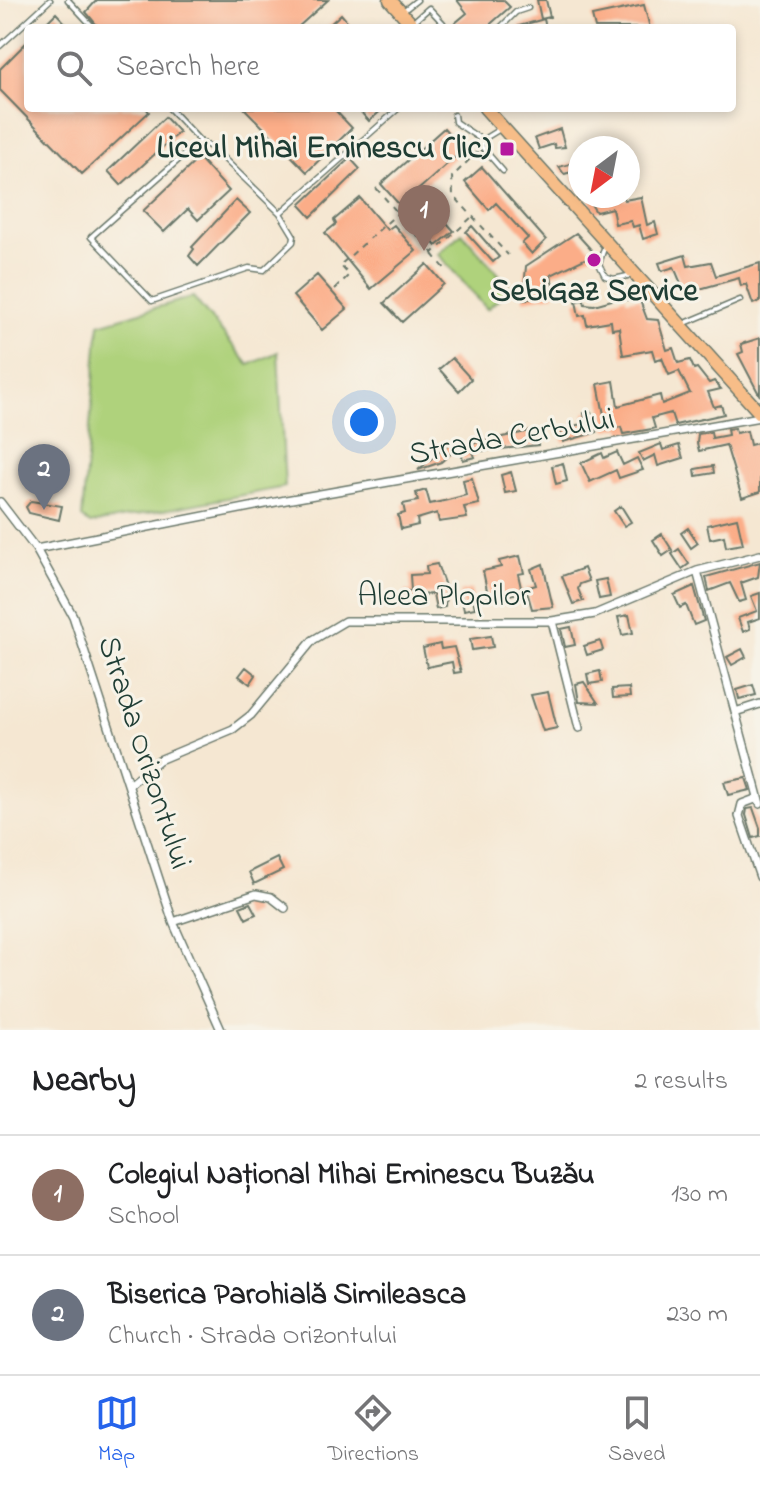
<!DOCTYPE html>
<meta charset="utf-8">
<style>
:root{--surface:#fff;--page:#f2f2f2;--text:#202124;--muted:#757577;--line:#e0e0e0;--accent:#2563eb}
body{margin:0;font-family:"Indie Flower",sans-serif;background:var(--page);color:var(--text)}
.compass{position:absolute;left:568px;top:136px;width:72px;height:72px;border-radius:50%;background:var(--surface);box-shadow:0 4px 12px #0003;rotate:212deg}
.you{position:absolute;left:364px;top:422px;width:28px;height:28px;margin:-20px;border:6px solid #fff;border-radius:50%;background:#1a73e8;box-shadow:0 0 0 12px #1a73e833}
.badge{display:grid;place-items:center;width:52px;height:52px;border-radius:50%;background:var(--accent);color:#fff;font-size:26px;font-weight:700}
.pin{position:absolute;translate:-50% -66px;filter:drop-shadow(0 2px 4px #0008)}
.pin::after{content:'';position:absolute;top:42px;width:28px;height:24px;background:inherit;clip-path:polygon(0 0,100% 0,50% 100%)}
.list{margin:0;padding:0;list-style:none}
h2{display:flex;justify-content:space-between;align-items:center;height:104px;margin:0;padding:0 32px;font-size:34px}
h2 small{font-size:26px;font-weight:400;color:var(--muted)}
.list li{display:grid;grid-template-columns:52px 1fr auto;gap:24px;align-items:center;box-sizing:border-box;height:120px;padding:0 32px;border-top:2px solid var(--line)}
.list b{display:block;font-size:30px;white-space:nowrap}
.list p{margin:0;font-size:26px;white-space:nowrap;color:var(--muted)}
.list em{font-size:26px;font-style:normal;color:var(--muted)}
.icon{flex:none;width:44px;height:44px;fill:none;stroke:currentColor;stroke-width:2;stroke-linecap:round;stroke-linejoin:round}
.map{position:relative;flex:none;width:760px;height:1030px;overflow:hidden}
.search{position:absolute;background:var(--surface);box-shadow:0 4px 12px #0003;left:24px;right:24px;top:24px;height:88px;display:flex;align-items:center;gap:20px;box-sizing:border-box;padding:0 28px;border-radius:8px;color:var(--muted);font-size:30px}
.sheet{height:344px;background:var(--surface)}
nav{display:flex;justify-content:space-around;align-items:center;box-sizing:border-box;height:112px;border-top:2px solid var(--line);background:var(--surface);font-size:22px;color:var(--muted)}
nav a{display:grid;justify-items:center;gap:4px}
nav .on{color:var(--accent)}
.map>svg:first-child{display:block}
.green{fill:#afd27b;stroke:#678858;stroke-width:2}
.building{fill:#fbad88}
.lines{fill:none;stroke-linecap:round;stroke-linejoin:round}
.service-casing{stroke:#6a786b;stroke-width:7}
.minor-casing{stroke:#6a786b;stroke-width:10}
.primary-casing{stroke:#6a786b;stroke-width:15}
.path{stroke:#6a786b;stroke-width:2;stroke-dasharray:6 6;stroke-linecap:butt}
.service{stroke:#fff;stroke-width:4}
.minor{stroke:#fff;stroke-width:7}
.primary{stroke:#f7bd88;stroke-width:12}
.poi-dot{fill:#b5179e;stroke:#f7f3e8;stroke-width:3}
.labels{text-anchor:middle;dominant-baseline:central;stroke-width:6;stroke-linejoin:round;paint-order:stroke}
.poi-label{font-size:32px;font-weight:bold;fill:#1f3d34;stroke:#f7f3e8;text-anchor:end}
.street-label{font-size:32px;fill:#1f3d34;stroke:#f7f3e8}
</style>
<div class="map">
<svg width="760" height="1030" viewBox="0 0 760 1030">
<rect width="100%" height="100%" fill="#f7f3e8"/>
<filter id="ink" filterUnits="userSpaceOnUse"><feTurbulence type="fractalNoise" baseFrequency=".0125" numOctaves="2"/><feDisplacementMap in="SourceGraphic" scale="16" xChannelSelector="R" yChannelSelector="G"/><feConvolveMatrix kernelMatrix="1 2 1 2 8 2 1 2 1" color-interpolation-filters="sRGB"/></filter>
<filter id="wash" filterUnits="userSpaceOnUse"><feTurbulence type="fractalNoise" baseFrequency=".006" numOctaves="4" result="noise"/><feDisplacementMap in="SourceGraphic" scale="32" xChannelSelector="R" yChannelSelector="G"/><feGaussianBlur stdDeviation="1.8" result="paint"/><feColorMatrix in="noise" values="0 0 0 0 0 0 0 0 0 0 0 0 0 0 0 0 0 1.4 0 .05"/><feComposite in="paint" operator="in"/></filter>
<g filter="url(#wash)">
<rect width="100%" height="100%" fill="#f5e7d2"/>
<path class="green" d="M462,233L511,288L487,309L438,254Z
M193,297L249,365L278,352L285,487L90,524L82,517L99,324Z"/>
<g id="blocks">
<path class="building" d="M97,0H328L297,28H99L86,12Z
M457,0H503L510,7L486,28H457L454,24L467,13Z
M537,0H546L550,17L541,19Z
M644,5L650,28H595L592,16Z
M56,13L70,28H41Z
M341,14L353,28H326Z
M544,19L546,28H519V26Z
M28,41V108H146L149,112L82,174L0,90V69Z
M244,108H333L352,128L307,172Z
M357,108H384L369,121Z
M165,117L179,132L121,185L108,171Z
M444,128L463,150L418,190L454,231L436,246L381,184Z
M560,129L565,147L555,148L554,144L539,149L535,138Z
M199,158L229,191L198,220L188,209L164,232L143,211Z
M350,158L360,169L311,217L300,205Z
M580,161V190H578L572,172L564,174L559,167Z
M482,167L546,240L532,254L522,243L528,238L496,203L489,210L465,182Z
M601,196H623L624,200L641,197L647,225L655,222L658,234L643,239L639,225L633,227L631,221L615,224L612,208L596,212L589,201Z
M360,198L387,230L394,225L416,251L371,289L325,233L336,224L334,220Z
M236,200L250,213L198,266L189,256L194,249L192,247Z
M472,226L499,257L493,262L466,232Z
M576,233L595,254L551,275L554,295L523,300L526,266Z
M685,255L688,266L711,262L716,276L760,263V301L753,304L746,284L741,286L739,278L685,293L674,267L662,271L659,263Z
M427,264L444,284L402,322L384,303Z
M317,275L347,309L322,330L293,296Z
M626,296V300L639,298L647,319L658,320L667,350L673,348L678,363L690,360L694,369L697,368L709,383L714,381L721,389L708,392L714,407L721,405L724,414L675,425L671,413L652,418L655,428L652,429L623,434L621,427L607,430L598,384L614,381L618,406L660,395L662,404L690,393L679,371L669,375L662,358L655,360L652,350L623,355L619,328L612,329L611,321L587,325L585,315L579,316L576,301L584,300L585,304L594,305Z
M760,338V396L738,354L743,352L741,344Z
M452,358L471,379L459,391L439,369Z
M591,412L597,432L563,442L560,429L586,423L584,413Z
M735,428L736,433L747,431L750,445L758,443L760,451V492L742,498L726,445L699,451L697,443L698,434L711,432L712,438L728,435L727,429Z
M535,430L538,445L473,452L475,457L463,460L460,446Z
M451,442L456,449L441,462L418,470Z
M661,444L663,450L679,445L683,458L658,466L655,455L643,461L639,453Z
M617,452L623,465L637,458L643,470L619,478L616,470L590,482L581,463L602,453L604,458Z
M563,463L567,481L556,484L552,466Z
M713,466L714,473L696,476L695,469Z
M511,472L516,491L505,493L501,475Z
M472,478L479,504L464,507L467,518L439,522L437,513L417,519L418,525L401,529L398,515L405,513L403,504L418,501L416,493L426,490L430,504L448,500L466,495L463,480Z
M31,501L62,506L59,520L29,513L26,507Z
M621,506L631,522L624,526L614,511Z
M737,518L743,544L726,547L724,536L710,539L707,525Z
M688,528L698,543L691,548L681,533Z
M662,534L672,550L663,556L653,540Z
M679,549L689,564L682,569L672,554Z
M520,556L524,573L518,574L522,592L489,600L483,571L501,567L499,561Z
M760,562L758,577L741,583L746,600L739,602L730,583L709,591L706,577Z
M437,564L446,589L445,607L436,609L433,594L419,595L420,605H405V591H411L410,575L427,574L426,566Z
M543,564L553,607L532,609L526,588L536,585L531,569Z
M584,568L589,581L580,584L578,589L583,601L573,604L562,576Z
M606,579L610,597L599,599L595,581Z
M694,586L704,621L694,625L686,605L680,608L674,595Z
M471,589L475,608L464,610L460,592Z
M760,593V618L748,622L750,629L743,632L738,618L757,611L751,596Z
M629,615L633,633L622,635L618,617Z
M571,627L575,645L565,647L561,629Z
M491,636L493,647L472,650L470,639Z
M600,641L603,650L587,655L584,646Z
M440,644L441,649L454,647L461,672L454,673L452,662L427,667L423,648Z
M742,649L746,657L732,665L727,657Z
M246,667L256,675L250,684L239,676Z
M600,671L602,682L589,684L587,674Z
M584,682L598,703L579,702L576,684Z
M753,685L756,695L739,699L737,690Z
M629,688L630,697L613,698L612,689Z
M548,692L557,728L543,731L531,695Z
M746,778L750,790L728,795L724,782Z
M753,808L760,828V836L753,838L746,815L747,809Z
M277,858L283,870L254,884L249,872Z
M250,903L256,914L246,919L240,907Z"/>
</g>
</g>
<g filter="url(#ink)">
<use href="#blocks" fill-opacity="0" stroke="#6a786b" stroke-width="2"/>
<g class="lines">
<defs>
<path id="service" d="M68,0L94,28
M403,11L417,0
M413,22L429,8L443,23
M500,28L516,12L528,8
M0,46L50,0
M169,108L200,141L214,149L280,213L294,236L293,242L264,270L249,268L152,301L91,237L200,141
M454,115L455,122L482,140L500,129
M482,140V147L503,171
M280,213L399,108
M605,245L599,264L605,276L614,279L632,275
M683,324L740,300"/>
<path id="minor" d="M0,502L36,549L73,616L173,922L221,1030
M36,549L286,500L760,417
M697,571L760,804
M552,621L579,728
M735,712L760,704
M129,785L159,760L233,729L251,715L313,640L345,621H552L595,614L697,571L760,555
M758,798L742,804L739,816L760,877
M173,922L256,894L271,897L285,908"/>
<path id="primary" d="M390,0L415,28
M485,108L760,413"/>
</defs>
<use href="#service" class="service-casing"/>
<use href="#minor" class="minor-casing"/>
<use href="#primary" class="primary-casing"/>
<path class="path" d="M478,151L452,177L453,195L508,255
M376,188L433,253L472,217
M433,254L446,270
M335,289L349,275L340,265L398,213"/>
<use href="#service" class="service"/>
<use href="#minor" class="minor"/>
<use href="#primary" class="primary"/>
</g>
</g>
<g class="poi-dot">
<rect x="499" y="141" width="16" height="16" rx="4"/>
<circle cx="594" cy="260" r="8"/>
</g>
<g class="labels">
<g class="poi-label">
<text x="491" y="149">Liceul Mihai Eminescu (lic)</text>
<text x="594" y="292" text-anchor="middle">SebiGaz Service</text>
</g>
<g class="street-label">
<text transform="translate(512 438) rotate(-10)">Strada Cerbului</text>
<text x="444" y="597">Aleea Plopilor</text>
<text transform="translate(143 753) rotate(72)">Strada Orizontului</text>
</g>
</g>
</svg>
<svg class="compass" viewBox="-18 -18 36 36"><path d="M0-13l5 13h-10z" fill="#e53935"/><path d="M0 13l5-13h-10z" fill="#757577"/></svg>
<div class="you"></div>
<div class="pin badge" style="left:424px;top:251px;background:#8d6e63">1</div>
<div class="pin badge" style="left:44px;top:510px;background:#6b7280">2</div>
<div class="search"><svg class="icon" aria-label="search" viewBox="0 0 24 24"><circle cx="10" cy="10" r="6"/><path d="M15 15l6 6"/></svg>Search here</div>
</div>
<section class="sheet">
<h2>Nearby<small>2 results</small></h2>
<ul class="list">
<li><span class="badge" style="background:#8d6e63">1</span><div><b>Colegiul Național Mihai Eminescu Buzău</b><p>School</p></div><em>130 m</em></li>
<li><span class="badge" style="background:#6b7280">2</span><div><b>Biserica Parohială Simileasca</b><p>Church · Strada Orizontului</p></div><em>230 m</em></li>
</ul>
</section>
<nav>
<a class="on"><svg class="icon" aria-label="map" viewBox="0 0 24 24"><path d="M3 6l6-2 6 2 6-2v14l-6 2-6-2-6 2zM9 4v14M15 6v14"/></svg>Map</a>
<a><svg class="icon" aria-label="directions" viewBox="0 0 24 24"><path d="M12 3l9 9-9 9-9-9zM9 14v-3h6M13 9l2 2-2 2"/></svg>Directions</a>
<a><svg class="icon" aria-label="saved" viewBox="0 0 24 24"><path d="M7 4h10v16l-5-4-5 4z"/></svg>Saved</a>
</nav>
